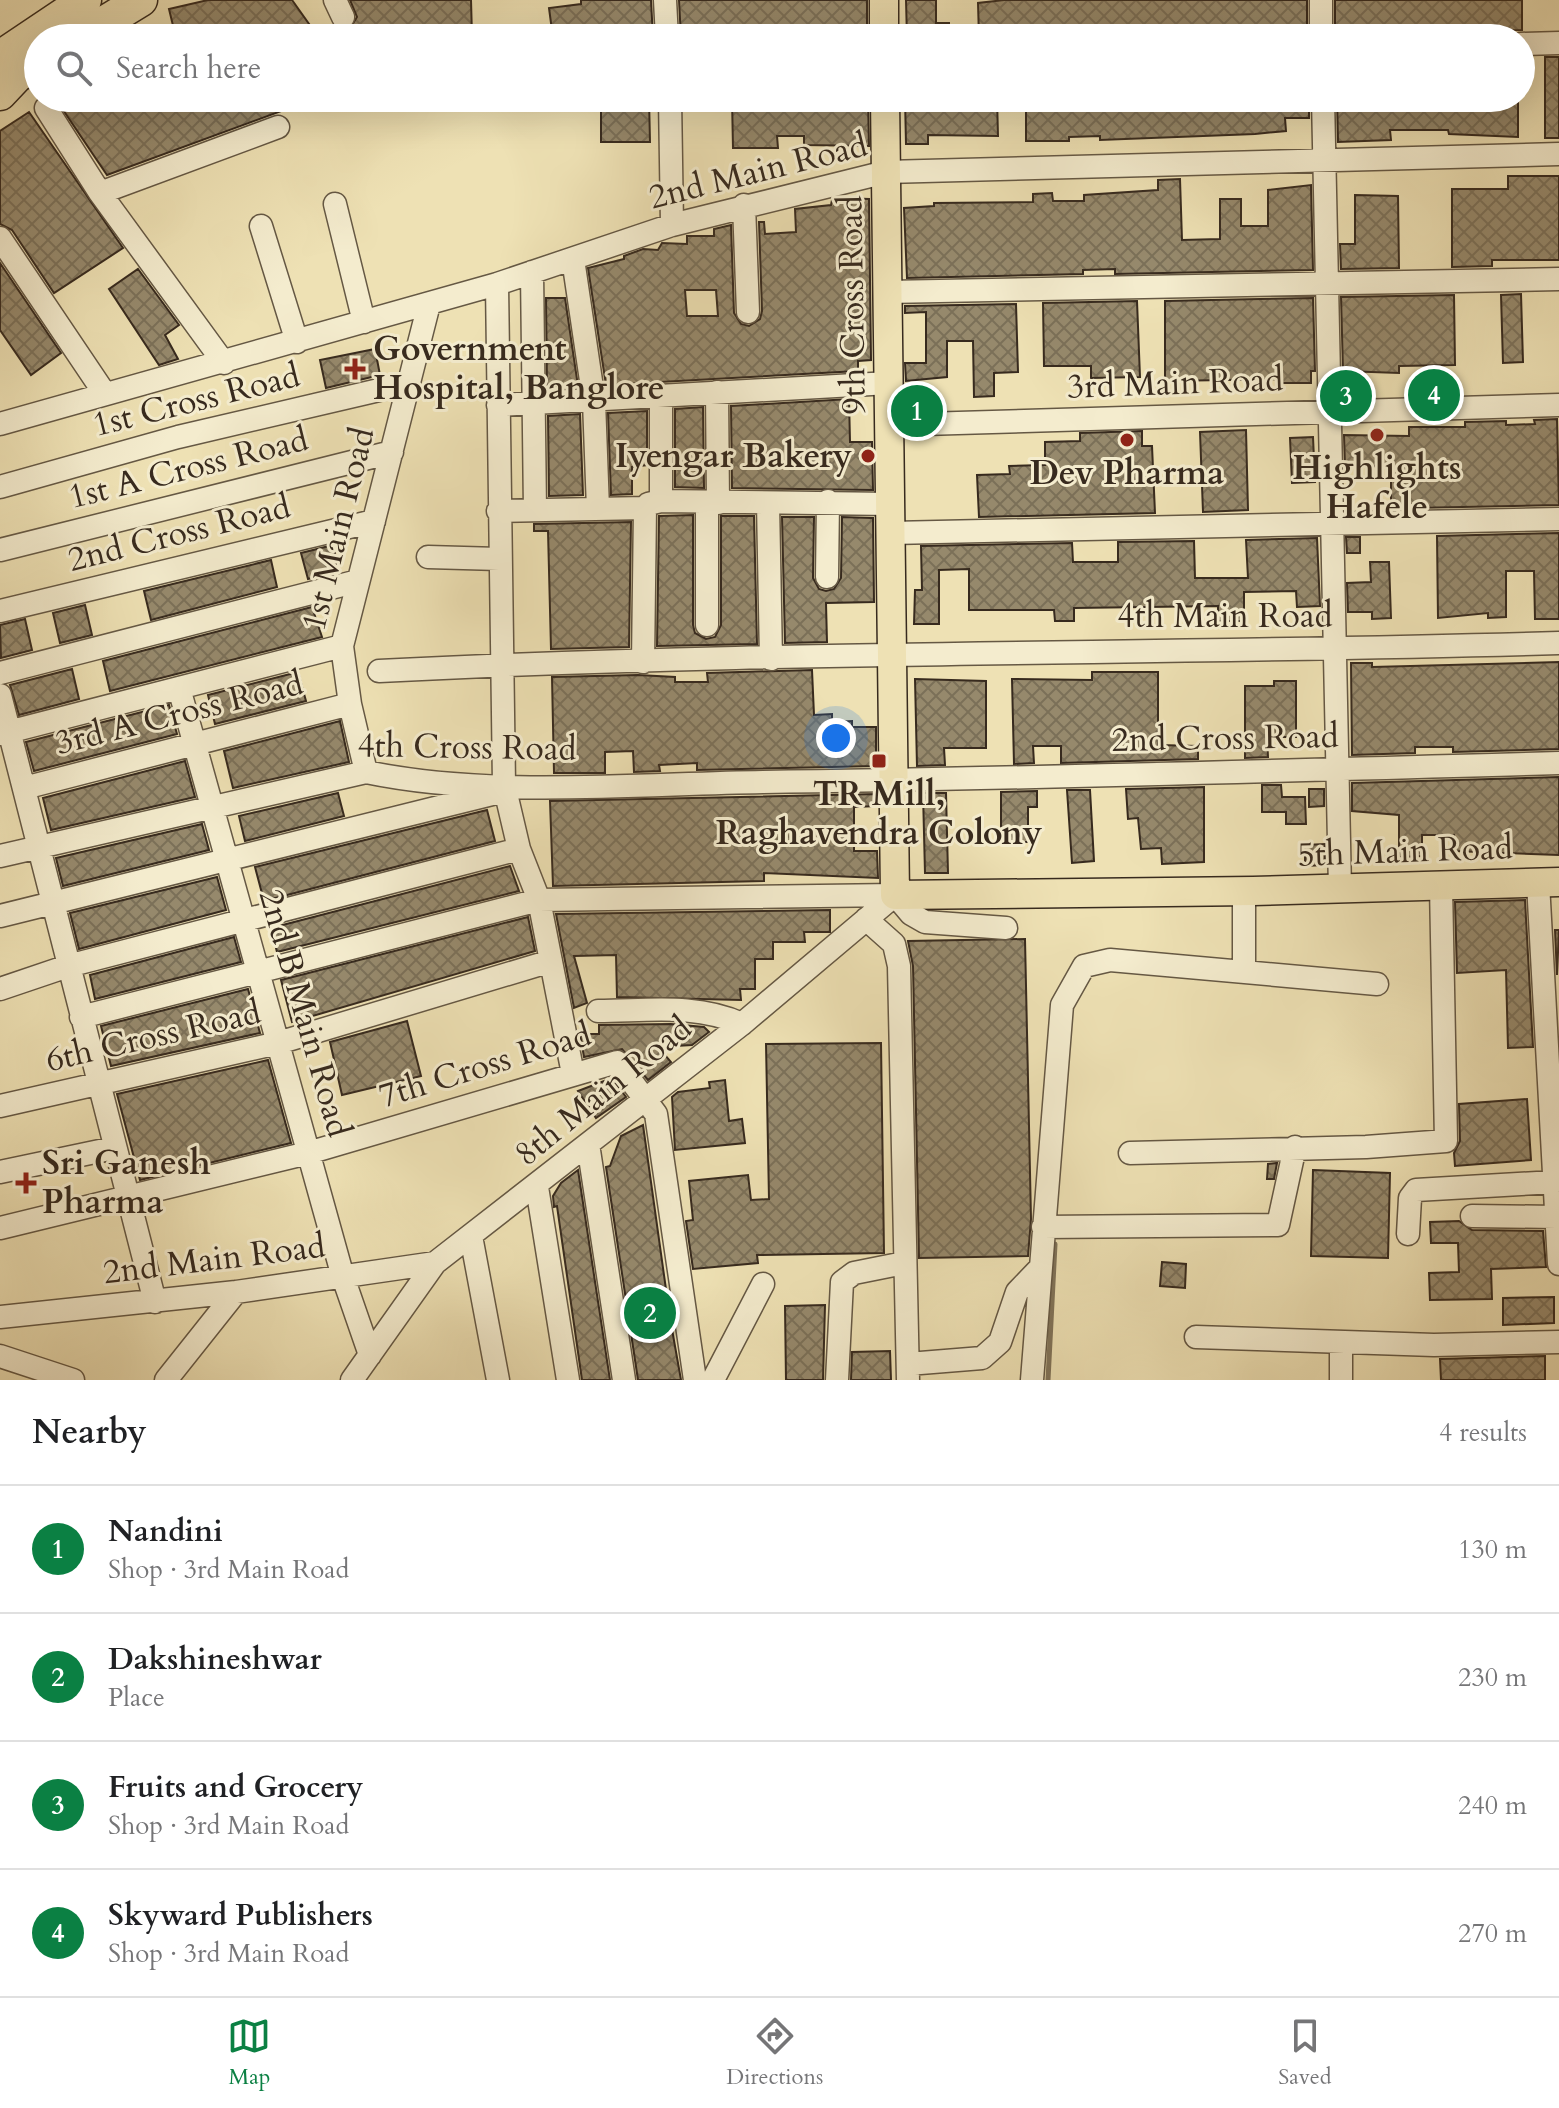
<!DOCTYPE html>
<meta charset="utf-8">
<style>
:root{--surface:#fff;--page:#f2f2f2;--text:#202124;--muted:#757577;--line:#e0e0e0;--accent:#0b8043}
body{margin:0;font-family:Cardo,serif;background:var(--page);color:var(--text)}
.you{position:absolute;left:836px;top:738px;width:28px;height:28px;margin:-20px;border:6px solid #fff;border-radius:50%;background:#1a73e8;box-shadow:0 0 0 12px #1a73e833}
.badge{display:grid;place-items:center;width:52px;height:52px;border-radius:50%;background:var(--accent);color:#fff;font-size:26px;font-weight:700}
.pin{position:absolute;translate:-50% -50%;border:4px solid #fff;box-shadow:0 2px 8px #0006}
.list{margin:0;padding:0;list-style:none}
h2{display:flex;justify-content:space-between;align-items:center;height:104px;margin:0;padding:0 32px;font-size:34px}
h2 small{font-size:26px;font-weight:400;color:var(--muted)}
.list li{display:grid;grid-template-columns:52px 1fr auto;gap:24px;align-items:center;box-sizing:border-box;height:128px;padding:0 32px;border-top:2px solid var(--line)}
.list b{display:block;font-size:30px;white-space:nowrap}
.list p{margin:0;font-size:26px;white-space:nowrap;color:var(--muted)}
.list em{font-size:26px;font-style:normal;color:var(--muted)}
.icon{flex:none;width:44px;height:44px;fill:none;stroke:currentColor;stroke-width:2;stroke-linecap:round;stroke-linejoin:round}
.map{position:relative;flex:none;width:1559px;height:1380px;overflow:hidden}
.search{position:absolute;background:var(--surface);box-shadow:0 8px 32px #0002;left:24px;right:24px;top:24px;height:88px;display:flex;align-items:center;gap:20px;box-sizing:border-box;padding:0 28px;border-radius:44px;color:var(--muted);font-size:30px}
.sheet{height:616px;background:var(--surface)}
nav{display:flex;justify-content:space-around;align-items:center;box-sizing:border-box;height:112px;border-top:2px solid var(--line);background:var(--surface);font-size:22px;color:var(--muted)}
nav a{display:grid;justify-items:center;gap:4px}
nav .on{color:var(--accent)}
.map>svg:first-child{display:block}
.lines{fill:none;stroke-linecap:round;stroke-linejoin:round}
.stream{stroke:#807359;stroke-width:5}
.building{fill:url(#building-cross-hatch);stroke:#372a1e;stroke-width:2;fill-rule:evenodd}
.minor-casing{stroke:#655844;stroke-width:25}
.major-casing{stroke:#372a1e;stroke-width:31}
.highway-casing{stroke:#372a1e;stroke-width:35}
.minor{stroke:#f4ecce;stroke-width:22}
.major{stroke:#eee1b4;stroke-width:28}
.highway{stroke:#eee1b4;stroke-width:32}
.poi-dot{fill:#8f2418;stroke:#f4ecce;stroke-width:3}
.labels{text-anchor:middle;dominant-baseline:central;stroke-width:6;stroke-linejoin:round;paint-order:stroke}
.street-label{font-size:34px;fill:#372a1e;stroke:#f4ecce}
.poi-label{font-size:34px;font-weight:bold;fill:#372a1e;stroke:#f4ecce}
</style>
<div class="map">
<svg width="1559" height="1380" viewBox="0 0 1559 1380">
<defs>
<pattern id="building-cross-hatch" width="8" height="8" patternUnits="userSpaceOnUse" patternTransform="scale(2)"><rect width="8" height="8" fill="#96896c"/><path d="M0 0l8 8M0 8l8-8" fill="none" stroke="#7b7058"/></pattern>
</defs>
<rect width="100%" height="100%" fill="#eee1b4"/>
<filter id="stains"><feTurbulence type="fractalNoise" baseFrequency=".0025" numOctaves="4"/><feColorMatrix values="0 0 0 0 .2 0 0 0 0 .09 0 0 0 0 .02 0 0 0 .5 -.17"/></filter>
<radialGradient id="worn" r=".72"><stop offset=".6" stop-color="#630" stop-opacity="0"/><stop offset="1" stop-color="#630" stop-opacity=".3"/></radialGradient>
<g class="lines">
<path class="stream" d="M1048,1380L1055,1244"/>
</g>
<path class="building" d="M208,0H292L319,38H176L169,9Z
M350,0H471L472,36L349,37V30L357,17Z
M581,0H651L653,38H553L549,8L581,4Z
M679,0H867V38H681Z
M906,0H936V23H949V38H907Z
M1004,0H1307V36L1095,37V34H1070V31H1041V38H979L978,3Z
M1335,0H1522V30L1352,32V36H1335Z
M1545,57H1559V138H1545Z
M55,98H314V99L107,175Z
M601,98H649L650,142H601Z
M732,98H868L869,146L804,145V136H777L778,148H733Z
M905,98H997L998,136L928,135V144H906Z
M1026,98H1096V102L1142,101V98H1309V118H1285L1286,131L1255,134L1100,140V136L1069,137V141H1026Z
M1337,98H1518V137L1449,134L1448,130H1390L1391,140L1338,142Z
M29,112L123,248L54,293L12,230L0,224V131Z
M1508,176H1559V260H1492V266L1452,267V189H1508Z
M1180,179L1182,240L1220,239V199H1241V226H1268V190L1311,185L1313,270L1115,274V269L1083,270V274L907,278L904,208L934,206V203L1033,202V194L1052,193L1053,201H1084V195L1158,190V180Z
M1355,195L1398,196L1399,268L1341,269L1340,244H1355Z
M841,198L869,199L871,360L858,361V371L606,385L588,268L624,259V256L643,249L658,250L662,243L687,244V236H714V229L731,225L734,313L741,324L749,326L760,319L762,311L759,222H764L765,234L796,232L795,209L831,205L832,200ZM685,290H716L718,316H687Z
M0,263L61,353L31,375L0,330Z
M138,269L179,325L165,335L178,359L159,365L109,289Z
M1521,294L1523,362L1503,363L1501,295Z
M1454,295L1455,365L1399,366V373L1343,371L1341,297Z
M546,298H565L578,386L547,388Z
M1313,298L1315,371H1311V383H1281V379L1165,381V301Z
M1137,301L1140,377L1091,378V366H1044L1043,303Z
M1016,304L1018,372L994,373V396L974,397L973,341H947V377L906,381L905,363H926V312L905,313V306Z
M375,349L380,375L326,388L320,360Z
M849,399L850,442H872L873,490L732,488L731,406Z
M703,407L704,488L675,487V409Z
M647,411V465L632,467V494L611,495L608,413Z
M580,414L583,495L549,496L548,416Z
M1557,419L1559,505L1412,508V504H1391V466L1345,467L1344,435L1409,436V427H1465V422L1506,421V425L1535,424L1534,420Z
M1246,430L1248,510L1203,512L1200,432Z
M1142,431V446H1152L1155,513L979,517L977,475L1010,474L1009,466L1045,465V442L1080,441V433Z
M1313,437L1315,482L1292,483L1290,438Z
M693,515V625L695,633L706,639L715,637L721,625V516H754L757,644L657,646L659,516Z
M782,517H814L813,578L819,589L826,591L834,589L841,578L842,517L873,518L874,602L826,603L827,642L785,643Z
M631,522L629,647L551,649L548,531H534V524Z
M1559,533V619H1535L1534,571H1506V617L1488,618V613L1438,618L1437,536Z
M1346,537H1360V553H1347Z
M1317,538L1320,606L1297,607L1296,591L1244,592V621H1218V606L1074,608V621H1055L1054,610H969V569L939,570V624H914L915,590H922L921,546L1072,543L1073,562H1118V542L1194,541L1195,578H1248L1246,540Z
M333,545L339,571L308,579L301,553Z
M271,560L277,587L151,620L144,591Z
M1370,562H1389L1391,618L1372,619V612H1348L1347,583L1371,582Z
M85,605L92,635L60,643L53,613Z
M312,607L322,637L110,691L103,661Z
M25,619L32,650L1,658L0,625Z
M1559,662V749L1453,752V747H1415V753L1352,755L1351,663H1372V667Z
M72,669L79,699L19,715L10,685Z
M812,670L814,715L832,714V722L852,721V727H876V766L697,770V763L659,765L660,771L634,772L633,751L605,752V773H554L552,677L638,675L675,677V682H708L707,673Z
M298,672L306,701L215,724L208,695Z
M1092,672H1158V745L1198,746V759L1061,763V746H1033L1034,763L1014,764L1012,679L1092,680Z
M915,679L986,681V748H944L945,765L917,766Z
M1274,681H1296V737H1267L1268,757L1245,758V686H1274Z
M169,705L177,734L34,771L26,742Z
M340,721L349,762L233,788L224,751Z
M185,761L195,797L51,830L43,798Z
M1559,777V855L1454,851V835H1422V856L1399,857V815L1352,811V783Z
M1262,785H1281L1282,797H1305L1306,824H1286V812H1262Z
M1204,787V862L1162,864L1161,848L1141,849L1138,818L1128,819L1126,789Z
M1309,789H1324V806L1309,807Z
M1067,790H1090L1094,861L1072,863Z
M1037,791V807H1028V842H1001V792Z
M338,793L344,816L245,841L239,816Z
M923,793H946L948,873H925Z
M877,794V806L854,807V851H877L878,878L764,873V881L553,886L550,801Z
M487,810L495,841L264,901L255,867Z
M202,824L209,850L63,886L56,858Z
M1325,844V865L1305,866V845Z
M510,866L519,891L277,952L271,928Z
M217,877L226,910L79,949L70,913Z
M1525,900L1533,1047L1508,1048L1506,970L1457,973L1455,902Z
M830,910V932H804L805,942H773V959H755V989H740L741,1000L617,997L616,955L574,956L587,1003L574,1008L556,914Z
M528,917L535,951L292,1022L281,980Z
M1555,930H1559L1557,975Z
M234,937L241,962L95,999L90,975Z
M1025,939L1031,1219L1028,1256L919,1258L913,966L908,941Z
M248,989L260,1033L111,1066L101,1026Z
M407,1021L421,1076L342,1095L330,1042Z
M671,1024L704,1027L709,1032L692,1045L658,1047L671,1062L648,1080L622,1049L584,1057L580,1034H599V1025Z
M881,1043L884,1253L757,1255L758,1263L693,1269L686,1221L693,1220L689,1181L748,1175L751,1200L769,1199L766,1044Z
M268,1060L291,1143L140,1180L117,1094Z
M612,1078L626,1097L596,1118L578,1091Z
M725,1080L729,1121L742,1119L745,1143L675,1150L672,1097L678,1092L710,1088L709,1082Z
M1527,1099L1531,1160L1455,1166L1454,1153L1460,1141L1459,1104Z
M643,1125L670,1318L681,1380H638L606,1167L610,1166L621,1136Z
M1277,1163L1274,1179H1267L1268,1164Z
M578,1170L610,1380H582L557,1206L554,1207L553,1196L561,1183Z
M1313,1170L1390,1173L1388,1258L1311,1256Z
M1459,1221L1472,1230L1543,1231L1546,1267L1491,1269L1492,1299L1430,1300L1429,1273L1459,1272L1458,1243H1431L1430,1222Z
M1162,1262L1186,1264L1185,1288L1160,1286Z
M1554,1297V1323L1503,1325V1298Z
M825,1305L823,1380H786L785,1306Z
M890,1351L891,1380H851L852,1352Z
M1545,1356V1380H1441L1440,1359Z"/>
<g class="lines">
<defs>
<path id="minor" d="M335,0L343,17
M665,0L667,38
M1321,0V38
M1521,44L1559,43
M670,98L672,225
M1323,98L1340,889
M46,108L100,193L224,363
M100,193L278,127
M335,204L364,322
M744,205L748,312
M261,226L297,342
M0,238L105,394
M573,259L594,401L598,509
M532,272L535,510
M497,284L504,785L519,849L539,900L573,1074
M887,292L1559,279
M717,392L718,503
M661,396V501
M498,405L889,383
M0,424L497,284L672,225L886,172L1559,154
M889,425L1559,405
M0,487L178,437L409,383
M768,503L771,659
M498,511L645,508L648,504L661,501L890,504
M891,533L1559,519
M0,550L392,452
M428,557L499,559
M827,577L828,501
M0,611L374,521
M707,625V504
M643,662L645,508
M379,671C772,650 1166,655 1559,643
M0,673L358,581
M179,688L343,1277L370,1355
M0,695L155,1302
M0,734L342,646
M366,772L350,704L342,646L429,304
M24,788L350,704
M0,856L366,772C491,798 635,784 763,782C1029,779 1294,770 1559,763
M1538,883L1559,1264
M1244,891V972
M895,895L911,914L925,922L1006,928
M0,916L496,793
M866,919L894,944L899,966L908,1380
M0,989L68,966L519,849
M598,1011C647,1011 696,1003 742,1024
M81,1017L539,900L895,895
M0,1106L278,1043L551,961
M588,1144L624,1380
M1130,1153L1366,1147L1446,1141L1441,886
M0,1172L114,1148
M537,1187L568,1380
M1472,1216L1556,1217
M1043,1227L1278,1225L1295,1147
M0,1228L308,1153L617,1062L656,1114L695,1380
M1408,1234L1410,1198L1416,1190L1554,1182
M471,1236L498,1380
M0,1317L236,1292L435,1263
M1196,1337L1434,1345L1559,1342
M1341,1342V1380
M0,1356L73,1380
M908,1364L982,1358L1000,1342L1017,1292L1041,1267
M166,1380L236,1292
M352,1380L435,1263L742,1024L895,895
M713,1380L763,1284
M837,1380L842,1282L854,1273L904,1263
M1032,1380L1062,1005L1084,966L1110,960L1377,984"/>
<path id="major" d="M884,0V38
M885,98L895,895L1253,891L1559,882"/>
<path id="highway" d="M79,38L141,0
M0,57L85,0
M0,94L17,76L38,63"/>
</defs>
<use href="#minor" class="minor-casing"/>
<use href="#major" class="major-casing"/>
<use href="#highway" class="highway-casing"/>
<use href="#minor" class="minor"/>
<use href="#major" class="major"/>
<use href="#highway" class="highway"/>
</g>
<g class="poi-dot">
<path d="M351 357h8v8h8v8h-8v8h-8v-8h-8v-8h8z"/>
<circle cx="1377" cy="435" r="8"/>
<circle cx="1127" cy="440" r="8"/>
<circle cx="868" cy="456" r="8"/>
<rect x="871" y="753" width="16" height="16" rx="4"/>
<path d="M22 1171h8v8h8v8h-8v8h-8v-8h-8v-8h8z"/>
</g>
<g class="labels">
<g class="street-label">
<text transform="translate(758 171) rotate(-14)">2nd Main Road</text>
<text transform="translate(852 305) rotate(-91)">9th Cross Road</text>
<text transform="translate(1175 383) rotate(-2)">3rd Main Road</text>
<text transform="translate(196 400) rotate(-14)">1st Cross Road</text>
<text transform="translate(188 468) rotate(-14)">1st A Cross Road</text>
<text transform="translate(338 529) rotate(-76)">1st Main Road</text>
<text transform="translate(179 533) rotate(-14)">2nd Cross Road</text>
<text x="1225" y="616">4th Main Road</text>
<text transform="translate(179 713) rotate(-14)">3rd A Cross Road</text>
<text transform="translate(1225 738) rotate(-1)">2nd Cross Road</text>
<text transform="translate(467 747) rotate(1)">4th Cross Road</text>
<text transform="translate(1405 851) rotate(-2)">5th Main Road</text>
<text transform="translate(305 1013) rotate(74)">2nd B Main Road</text>
<text transform="translate(153 1036) rotate(-13)">6th Cross Road</text>
<text transform="translate(485 1065) rotate(-17)">7th Cross Road</text>
<text transform="translate(603 1091) rotate(-39)">8th Main Road</text>
<text transform="translate(214 1259) rotate(-7)">2nd Main Road</text>
</g>
<g class="poi-label">
<text x="373" y="349" text-anchor="start">Government<tspan x="373" dy="39">Hospital, Banglore</tspan></text>
<text x="852" y="456" text-anchor="end">Iyengar Bakery</text>
<text x="1377" y="468">Highlights<tspan x="1377" dy="39">Hafele</tspan></text>
<text x="1127" y="473">Dev Pharma</text>
<text x="879" y="794">TR Mill,<tspan x="879" dy="39">Raghavendra Colony</tspan></text>
<text x="42" y="1163" text-anchor="start">Sri Ganesh<tspan x="42" dy="39">Pharma</tspan></text>
</g>
</g>
<rect width="100%" height="100%" filter="url(#stains)"/>
<rect width="100%" height="100%" fill="url(#worn)"/>
</svg>
<div class="you"></div>
<div class="pin badge" style="left:917px;top:411px">1</div>
<div class="pin badge" style="left:650px;top:1313px">2</div>
<div class="pin badge" style="left:1346px;top:396px">3</div>
<div class="pin badge" style="left:1434px;top:395px">4</div>
<div class="search"><svg class="icon" aria-label="search" viewBox="0 0 24 24"><circle cx="10" cy="10" r="6"/><path d="M15 15l6 6"/></svg>Search here</div>
</div>
<section class="sheet">
<h2>Nearby<small>4 results</small></h2>
<ul class="list">
<li><span class="badge">1</span><div><b>Nandini</b><p>Shop · 3rd Main Road</p></div><em>130 m</em></li>
<li><span class="badge">2</span><div><b>Dakshineshwar</b><p>Place</p></div><em>230 m</em></li>
<li><span class="badge">3</span><div><b>Fruits and Grocery</b><p>Shop · 3rd Main Road</p></div><em>240 m</em></li>
<li><span class="badge">4</span><div><b>Skyward Publishers</b><p>Shop · 3rd Main Road</p></div><em>270 m</em></li>
</ul>
</section>
<nav>
<a class="on"><svg class="icon" aria-label="map" viewBox="0 0 24 24"><path d="M3 6l6-2 6 2 6-2v14l-6 2-6-2-6 2zM9 4v14M15 6v14"/></svg>Map</a>
<a><svg class="icon" aria-label="directions" viewBox="0 0 24 24"><path d="M12 3l9 9-9 9-9-9zM9 14v-3h6M13 9l2 2-2 2"/></svg>Directions</a>
<a><svg class="icon" aria-label="saved" viewBox="0 0 24 24"><path d="M7 4h10v16l-5-4-5 4z"/></svg>Saved</a>
</nav>
